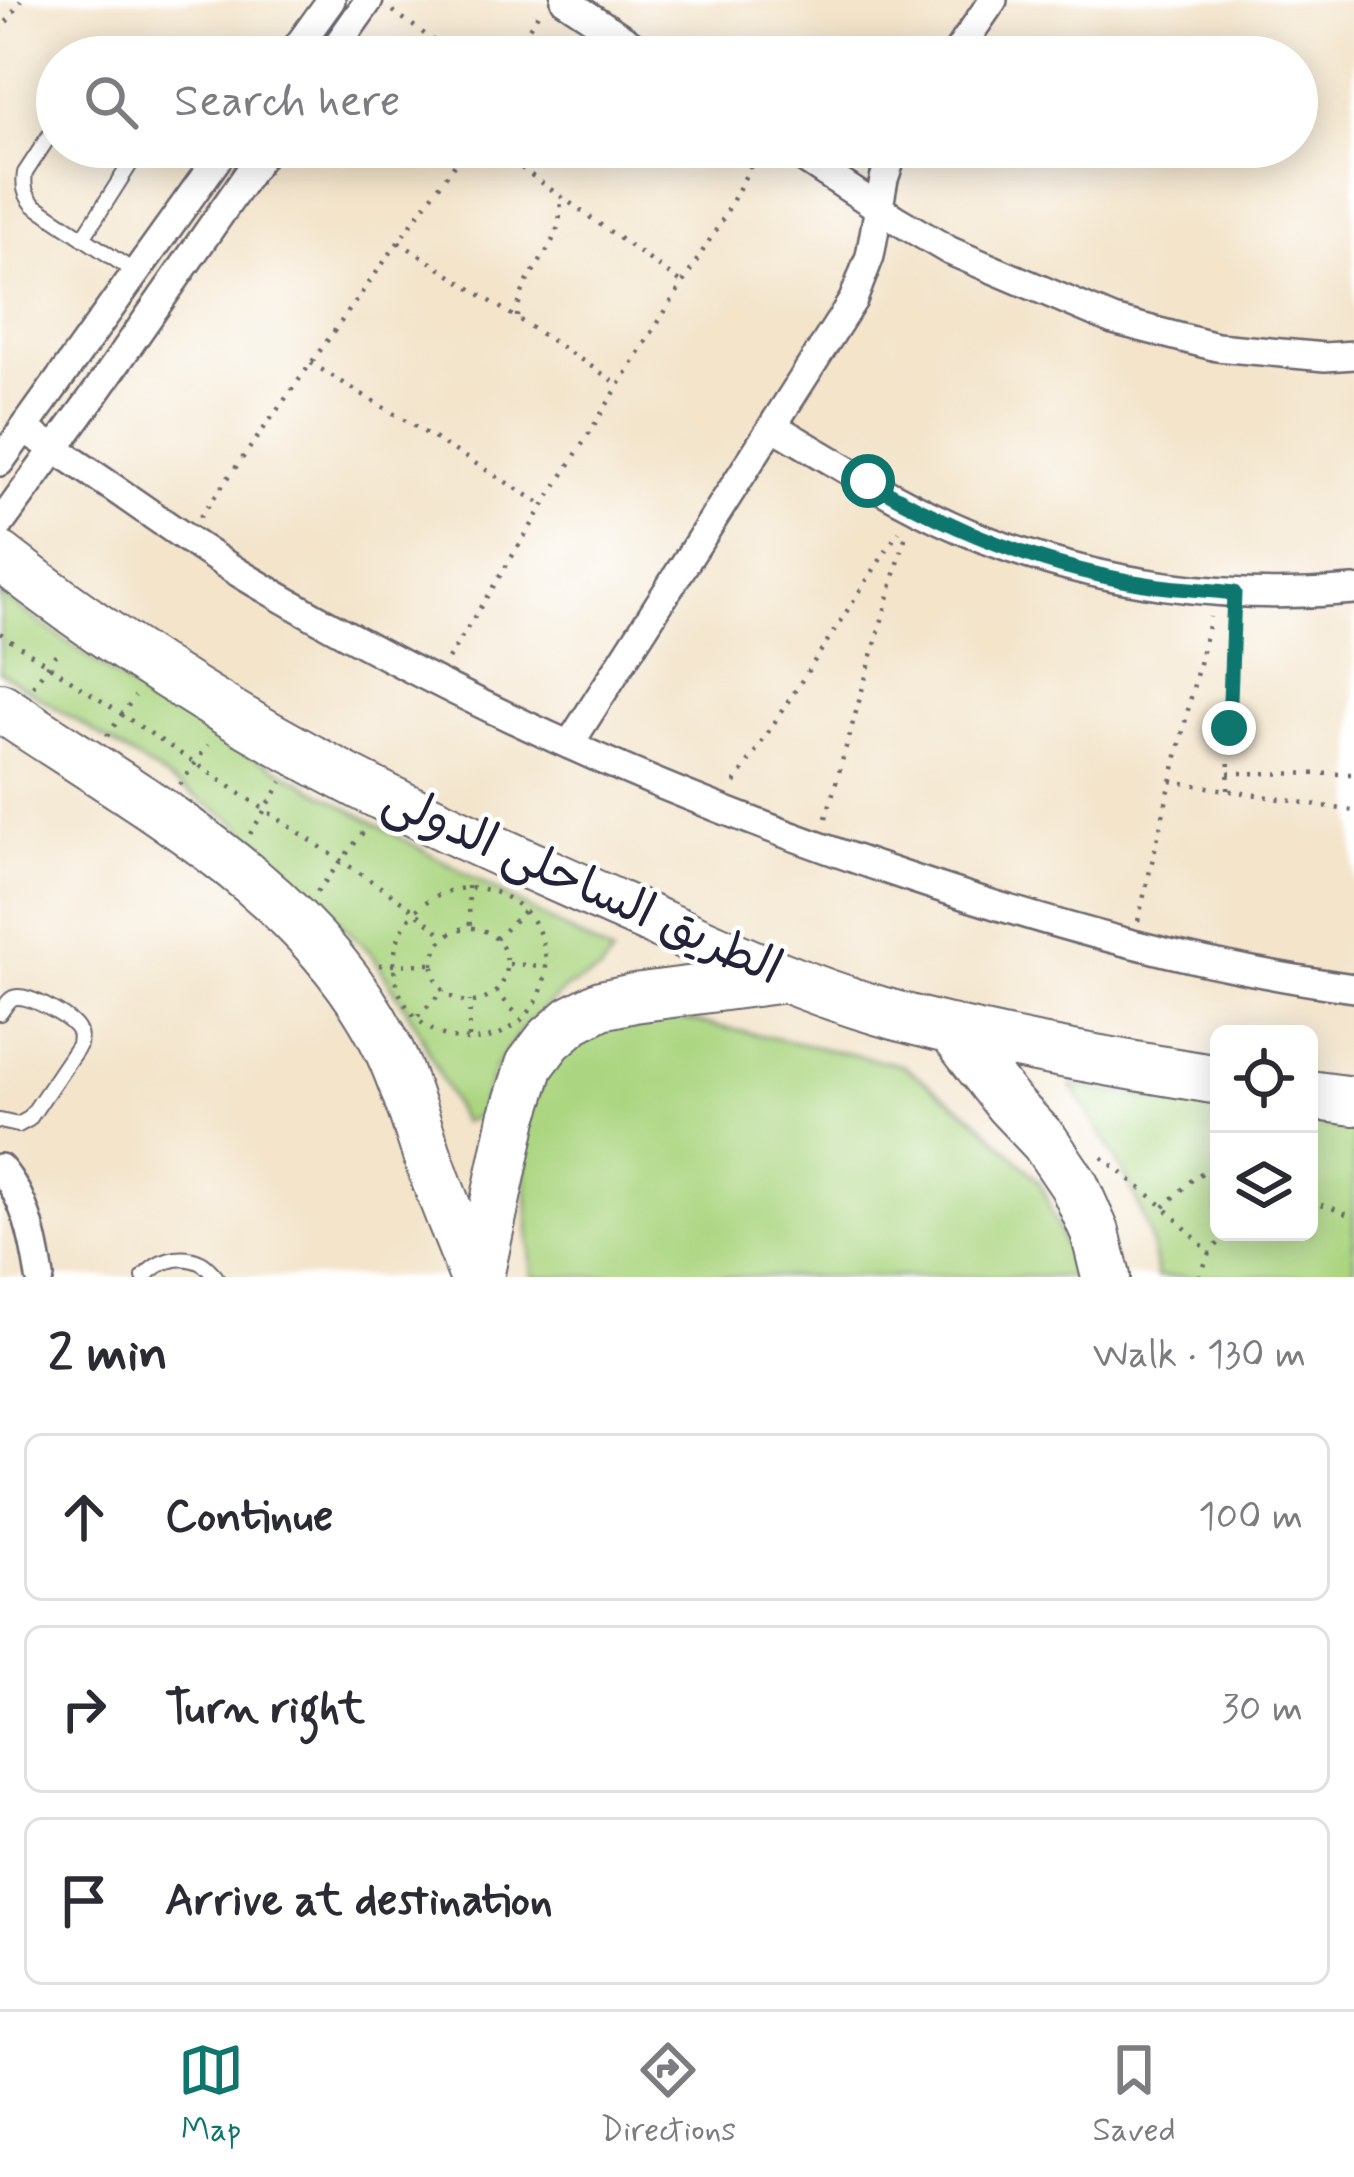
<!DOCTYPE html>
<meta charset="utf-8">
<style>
:root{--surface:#fff;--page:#f7f7f7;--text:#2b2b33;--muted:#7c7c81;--line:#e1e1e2;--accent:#0f766e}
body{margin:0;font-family:Mynerve,"Playpen Sans Arabic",sans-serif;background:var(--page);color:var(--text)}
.controls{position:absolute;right:36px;bottom:36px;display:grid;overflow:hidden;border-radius:18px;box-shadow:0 6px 30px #0003}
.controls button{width:108px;height:108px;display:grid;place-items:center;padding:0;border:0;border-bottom:3px solid var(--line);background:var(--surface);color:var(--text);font:60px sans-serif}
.stop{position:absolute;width:36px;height:36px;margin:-27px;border:9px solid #0f766e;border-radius:50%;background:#fff}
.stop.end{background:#0f766e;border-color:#fff;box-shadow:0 3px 12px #0008}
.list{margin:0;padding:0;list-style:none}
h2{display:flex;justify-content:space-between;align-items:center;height:156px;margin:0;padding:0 48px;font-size:51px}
h2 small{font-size:39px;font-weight:400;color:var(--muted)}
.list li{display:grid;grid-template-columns:78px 1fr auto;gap:36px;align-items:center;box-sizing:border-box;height:168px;margin:0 24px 24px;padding:0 24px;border:3px solid var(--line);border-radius:18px}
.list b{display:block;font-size:45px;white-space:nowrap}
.list em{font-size:39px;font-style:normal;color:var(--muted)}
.icon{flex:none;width:66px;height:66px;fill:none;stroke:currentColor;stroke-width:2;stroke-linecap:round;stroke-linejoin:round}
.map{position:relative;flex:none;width:1354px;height:1277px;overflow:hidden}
.search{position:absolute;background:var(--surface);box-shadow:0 6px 30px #0003;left:36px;right:36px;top:36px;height:132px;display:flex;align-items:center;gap:30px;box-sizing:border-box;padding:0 42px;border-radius:66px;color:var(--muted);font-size:45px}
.sheet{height:732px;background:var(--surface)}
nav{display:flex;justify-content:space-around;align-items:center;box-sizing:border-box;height:168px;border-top:3px solid var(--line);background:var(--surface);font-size:33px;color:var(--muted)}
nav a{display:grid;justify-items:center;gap:6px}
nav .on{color:var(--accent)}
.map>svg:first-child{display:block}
.green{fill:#abd580;stroke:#667c5e;stroke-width:3}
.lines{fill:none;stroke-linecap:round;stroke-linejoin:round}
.lane-casing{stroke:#6b666d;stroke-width:18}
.street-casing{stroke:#6b666d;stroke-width:32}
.highway-casing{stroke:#6b666d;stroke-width:52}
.path{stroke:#6b666d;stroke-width:4.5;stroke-dasharray:3 9;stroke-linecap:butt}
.lane{stroke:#fff;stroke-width:14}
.street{stroke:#fff;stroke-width:27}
.highway{stroke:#fff;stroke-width:48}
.route{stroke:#0f766e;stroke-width:15}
.labels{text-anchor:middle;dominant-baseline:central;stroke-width:9;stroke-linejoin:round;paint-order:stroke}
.street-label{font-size:48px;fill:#22223b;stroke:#fff}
</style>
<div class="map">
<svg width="1354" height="1277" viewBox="0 0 1354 1277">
<rect width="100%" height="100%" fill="#fff"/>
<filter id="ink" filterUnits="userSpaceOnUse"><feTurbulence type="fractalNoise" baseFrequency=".00833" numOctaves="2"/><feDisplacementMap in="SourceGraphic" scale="24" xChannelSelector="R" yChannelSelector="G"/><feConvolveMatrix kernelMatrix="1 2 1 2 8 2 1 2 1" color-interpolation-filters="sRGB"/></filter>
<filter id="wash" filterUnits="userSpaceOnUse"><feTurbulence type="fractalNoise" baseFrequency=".004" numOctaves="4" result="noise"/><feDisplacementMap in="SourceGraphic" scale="48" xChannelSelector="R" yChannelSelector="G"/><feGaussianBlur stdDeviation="2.7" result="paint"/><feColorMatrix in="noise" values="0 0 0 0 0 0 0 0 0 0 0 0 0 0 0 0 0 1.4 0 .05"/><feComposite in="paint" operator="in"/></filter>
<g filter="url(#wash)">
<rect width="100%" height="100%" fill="#f3e4ca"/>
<path class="green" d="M0,594L135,690L612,955L600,972L567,987L520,1031L496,1067L477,1117L462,1122L415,1023L372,954L237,823L0,672Z
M639,1010L902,1065L974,1117L1040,1182L1073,1268V1277H532L523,1128L555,1048Z
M1071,1086L1219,1108V1232H1309V1122L1354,1129V1277H1157C1150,1204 1109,1146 1071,1086Z"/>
</g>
<g filter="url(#ink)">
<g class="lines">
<defs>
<path id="lane" d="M57,124L25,173C23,186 25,195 34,205L136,273
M83,238L141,147
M0,1013C4,1008 8,1000 13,998C26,992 66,1016 75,1026C81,1033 80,1037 79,1045L29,1119L18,1125L0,1121
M144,1277C157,1261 181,1253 201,1263C207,1266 211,1272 216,1277"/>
<path id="street" d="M565,0L651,57
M290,57L331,0
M329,57L369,0
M954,57L993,0
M786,147L897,220L950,251L1113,320L1217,347L1325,357L1354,355
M773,426C841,466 909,510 984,539C1101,584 1228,602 1354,590
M25,430C100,475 169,530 244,576C452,700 675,799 905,876C1051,925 1201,967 1354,988
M0,462L226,147
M0,524L97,391L267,147
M569,745L853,300L870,256L884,179L895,147
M0,1168C26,1198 34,1239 40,1277"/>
<path id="highway" d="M0,556C121,651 256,734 394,802C468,839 543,871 618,905C704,943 788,984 880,1011C990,1043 1105,1061 1219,1080
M0,707C139,801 310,889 387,1046C406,1085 417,1126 431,1166C444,1203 460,1240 474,1277
M951,1029L1009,1104L1045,1142L1074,1185L1095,1232L1106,1277
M1309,1095L1354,1101
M479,1277L513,1118L530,1065L549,1040L572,1020L601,1005L634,998L778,979"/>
</defs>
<use href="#lane" class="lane-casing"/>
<use href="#street" class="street-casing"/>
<use href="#highway" class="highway-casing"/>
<path class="path" d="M393,11L456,57
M0,32L21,0
M509,57L541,10
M492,147L683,284
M399,242L620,385
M517,317C521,264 566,253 560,196
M311,363L545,506
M200,517L467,147
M0,633L403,902L446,937
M448,659L724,217L758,152
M33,686L61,647
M107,736L135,696
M1228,773L1354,774
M1171,781L1354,811
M735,783L899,531
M180,785L208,745
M1228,790L1233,616
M826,818L906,535
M250,834L282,782
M468,886L470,928
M394 964a76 76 0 1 1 152 0a76 76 0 1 1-152 0Z
M317,892L365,830
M1138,921L1210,617
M433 965a37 37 0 1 1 74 0a37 37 0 1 1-74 0Z
M496,939L526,909
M509,964L546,966
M379,965L433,964
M496,991L520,1018
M418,1016L444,990
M469,1038L470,1001
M1102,1157L1164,1207L1210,1253
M1309,1166L1311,1130
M1309,1204L1327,1206L1354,1217
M1164,1207L1194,1178L1219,1162
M1199,1277L1210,1253L1228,1232"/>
<use href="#lane" class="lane"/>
<use href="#street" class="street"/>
<use href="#highway" class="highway"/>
</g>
</g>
<g class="lines" filter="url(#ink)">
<path class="route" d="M868,481C957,533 1057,572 1159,586C1183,589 1209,590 1234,593L1229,728"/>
</g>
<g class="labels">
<g class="street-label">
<text transform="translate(582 885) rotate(24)">الطريق الساحلى الدولى</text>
</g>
</g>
</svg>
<div class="controls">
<button><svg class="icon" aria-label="locate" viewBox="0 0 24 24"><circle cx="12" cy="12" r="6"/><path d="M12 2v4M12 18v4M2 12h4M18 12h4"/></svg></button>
<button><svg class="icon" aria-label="layers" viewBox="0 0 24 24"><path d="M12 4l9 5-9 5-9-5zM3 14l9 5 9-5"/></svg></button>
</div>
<div class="stop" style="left:868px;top:481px"></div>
<div class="stop end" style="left:1229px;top:728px"></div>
<div class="search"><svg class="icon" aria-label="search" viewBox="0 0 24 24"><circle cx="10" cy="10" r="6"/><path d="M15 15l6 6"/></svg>Search here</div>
</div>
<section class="sheet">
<h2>2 min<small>Walk · 130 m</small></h2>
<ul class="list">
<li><svg class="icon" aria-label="ahead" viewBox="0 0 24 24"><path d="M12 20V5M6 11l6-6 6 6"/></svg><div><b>Continue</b></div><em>100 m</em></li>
<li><svg class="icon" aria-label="right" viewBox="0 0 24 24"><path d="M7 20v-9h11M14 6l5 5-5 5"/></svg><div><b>Turn right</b></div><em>30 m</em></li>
<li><svg class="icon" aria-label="arrive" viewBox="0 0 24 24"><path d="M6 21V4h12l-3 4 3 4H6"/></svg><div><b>Arrive at destination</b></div></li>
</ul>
</section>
<nav>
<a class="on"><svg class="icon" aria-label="map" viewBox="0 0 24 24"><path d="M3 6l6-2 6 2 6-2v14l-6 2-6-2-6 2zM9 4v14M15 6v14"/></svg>Map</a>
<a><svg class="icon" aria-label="directions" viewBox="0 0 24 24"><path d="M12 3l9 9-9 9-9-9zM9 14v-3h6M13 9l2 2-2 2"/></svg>Directions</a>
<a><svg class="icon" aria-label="saved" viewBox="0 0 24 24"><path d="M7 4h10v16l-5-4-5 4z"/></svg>Saved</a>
</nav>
